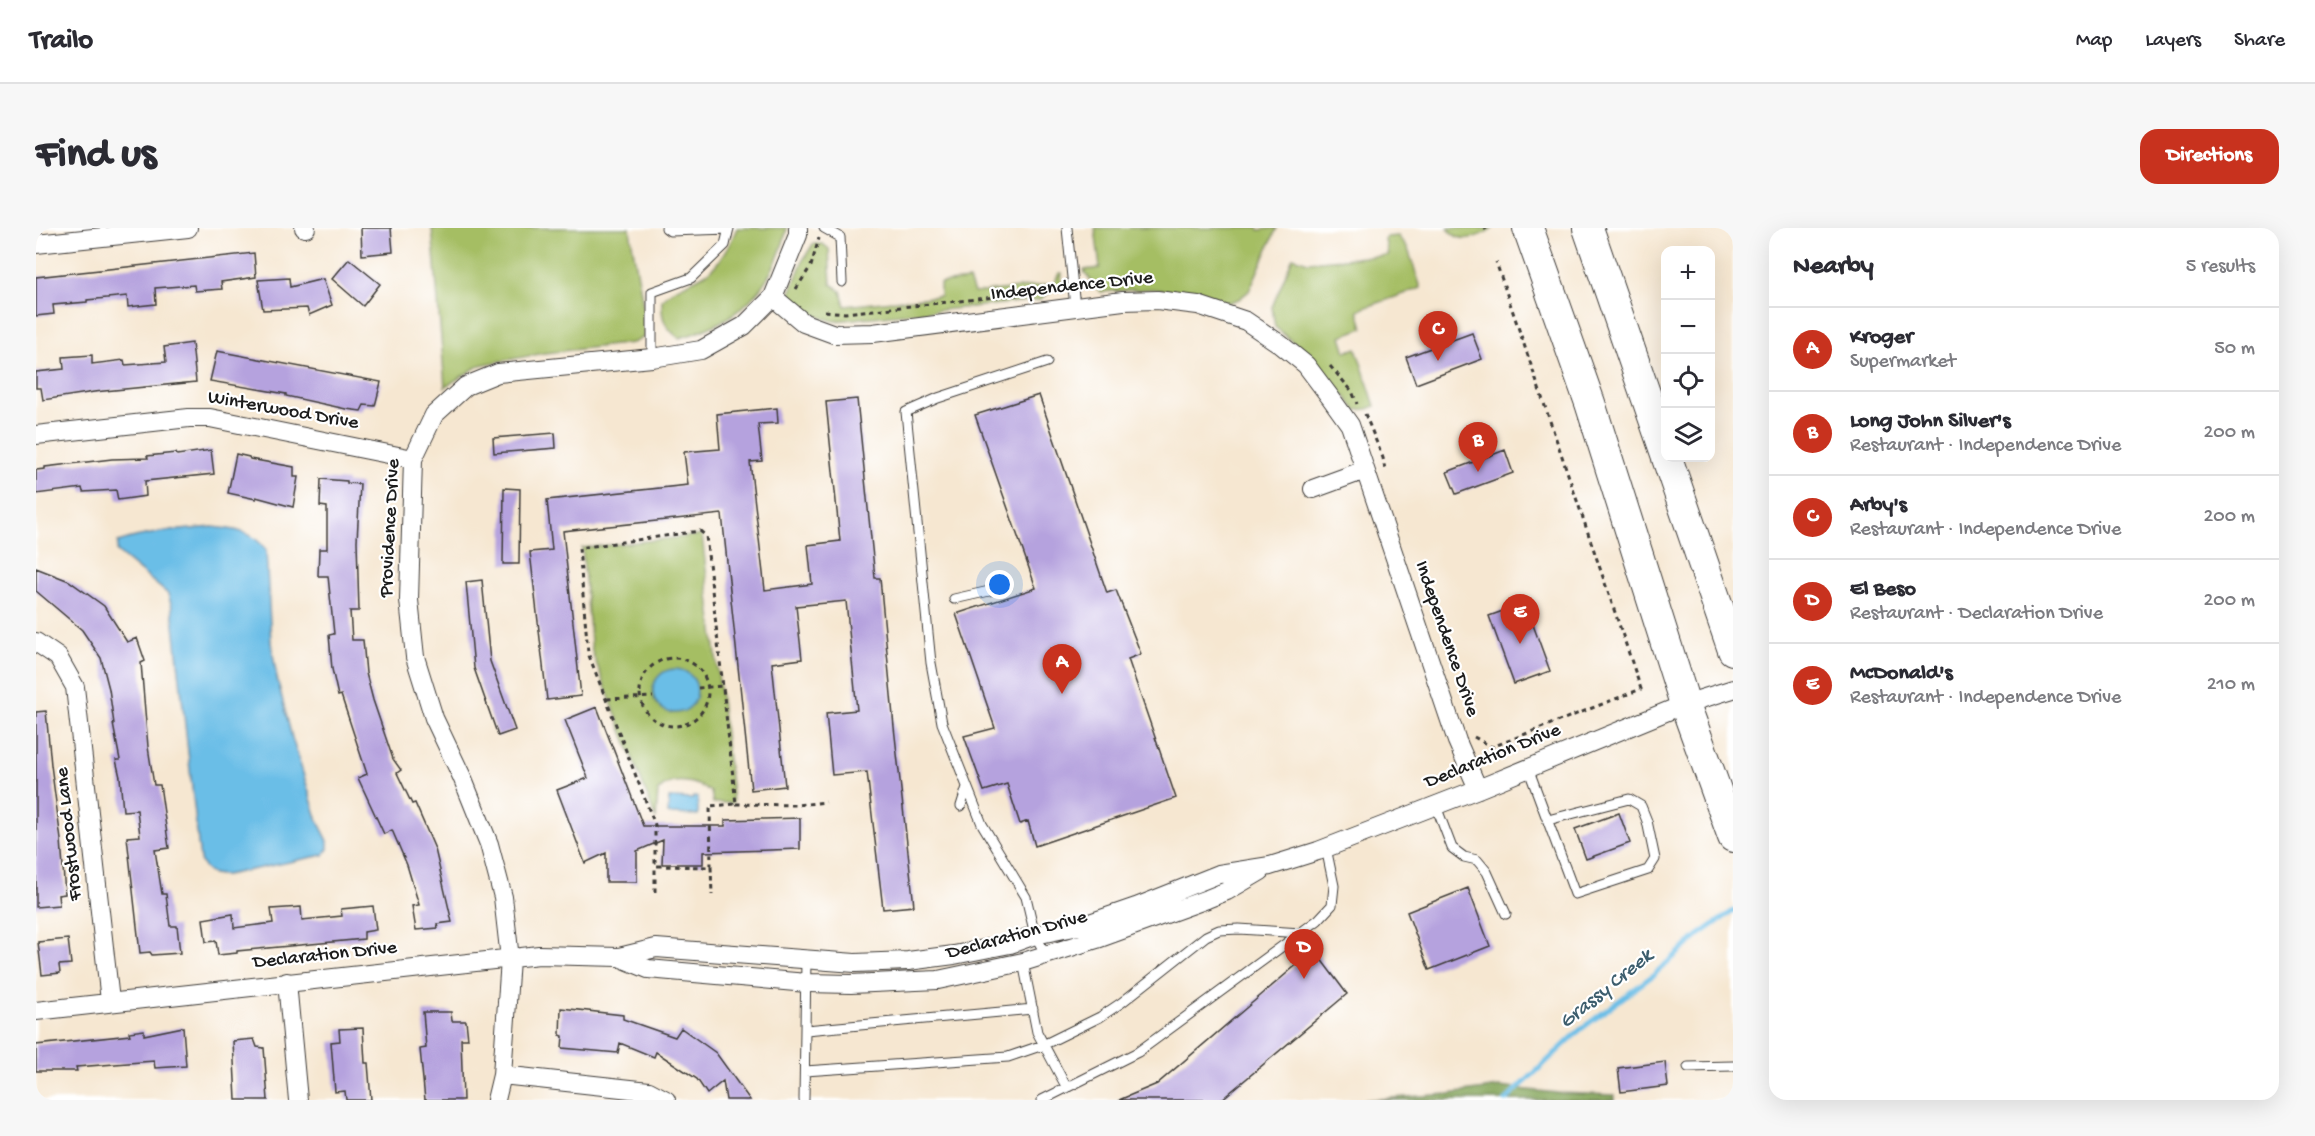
<!DOCTYPE html>
<meta charset="utf-8">
<style>
:root{--surface:#fff;--page:#f7f7f7;--text:#2b2b33;--muted:#7c7c81;--line:#e1e1e2;--accent:#c8321e}
body{margin:0;font-family:"Gochi Hand",sans-serif;background:var(--page);color:var(--text)}
.controls{position:absolute;right:18px;top:18px;display:grid;overflow:hidden;border-radius:12px;box-shadow:0 6px 24px #0002}
.controls button{width:54px;height:54px;display:grid;place-items:center;padding:0;border:0;border-bottom:2px solid var(--line);background:var(--surface);color:var(--text);font:30px sans-serif}
.you{position:absolute;left:964px;top:357px;width:21px;height:21px;margin:-15px;border:4px solid #fff;border-radius:50%;background:#1a73e8;box-shadow:0 0 0 9px #1a73e833}
.badge{display:grid;place-items:center;width:39px;height:39px;border-radius:50%;background:var(--accent);color:#fff;font-size:20px;font-weight:700}
.pin{position:absolute;translate:-50% -50px;filter:drop-shadow(0 2px 3px #0008)}
.pin::after{content:'';position:absolute;top:32px;width:21px;height:18px;background:inherit;clip-path:polygon(0 0,100% 0,50% 100%)}
.list{margin:0;padding:0;list-style:none}
h2{display:flex;justify-content:space-between;align-items:center;height:78px;margin:0;padding:0 24px;font-size:26px}
h2 small{font-size:20px;font-weight:400;color:var(--muted)}
.list li{display:grid;grid-template-columns:39px 1fr auto;gap:18px;align-items:center;box-sizing:border-box;height:84px;padding:0 24px;border-top:2px solid var(--line)}
.list b{display:block;font-size:22px;white-space:nowrap}
.list p{margin:0;font-size:20px;white-space:nowrap;color:var(--muted)}
.list em{font-size:20px;font-style:normal;color:var(--muted)}
.icon{flex:none;width:33px;height:33px;fill:none;stroke:currentColor;stroke-width:2;stroke-linecap:round;stroke-linejoin:round}
.map{position:relative;flex:none;width:1697px;height:872px;overflow:hidden;border-radius:18px}
header{display:flex;align-items:center;gap:36px;box-sizing:border-box;height:84px;padding:0 30px;background:var(--surface);border-bottom:2px solid var(--line)}
header strong{font-size:28px}
nav{display:flex;gap:33px;margin-inline-start:auto;font-size:21px}
.intro{display:flex;align-items:center;justify-content:space-between;box-sizing:border-box;height:144px;padding:0 36px}
h1{margin:0;font-size:42px}
.button{padding:15px 27px;border-radius:18px;background:var(--accent);color:#fff;font-size:21px;font-weight:700}
main{display:flex;gap:36px;padding:0 36px}
aside{flex:1;background:var(--surface);border-radius:18px;box-shadow:0 6px 24px #0002}
.map>svg:first-child{display:block}
.green{fill:#a5be64;stroke:#606d40;stroke-width:1.5}
.forest{fill:#84a55a;stroke:#50603b;stroke-width:1.5}
.water{fill:#6bbee7;stroke:#446d82;stroke-width:1.5}
.lines{fill:none;stroke-linecap:round;stroke-linejoin:round}
.stream{stroke:#6bbee7;stroke-width:5}
.building{fill:#b5a2de}
.service-casing{stroke:#3d3a37;stroke-width:11}
.minor-casing{stroke:#3d3a37;stroke-width:20}
.primary-casing{stroke:#3d3a37;stroke-width:32}
.path{stroke:#3d3a37;stroke-width:3;stroke-dasharray:4.5 4.5;stroke-linecap:butt}
.service{stroke:#fff;stroke-width:9}
.minor{stroke:#fff;stroke-width:18}
.primary{stroke:#fff;stroke-width:30}
.labels{text-anchor:middle;dominant-baseline:central;stroke-width:4.5;stroke-linejoin:round;paint-order:stroke}
.street-label{font-size:20px;fill:#1c1c1c;stroke:#fff}
.water-label{font-size:21px;font-style:italic;fill:#3c5d6d;stroke:#fff}
</style>
<header>
<strong>Trailo</strong>
<nav><a>Map</a><a>Layers</a><a>Share</a></nav>
</header>
<div class="intro"><h1>Find us</h1><a class="button">Directions</a></div>
<main>
<div class="map">
<svg width="1697" height="872" viewBox="0 0 1697 872">
<rect width="100%" height="100%" fill="#fff"/>
<filter id="ink" filterUnits="userSpaceOnUse"><feTurbulence type="fractalNoise" baseFrequency=".0167" numOctaves="2"/><feDisplacementMap in="SourceGraphic" scale="12" xChannelSelector="R" yChannelSelector="G"/><feConvolveMatrix kernelMatrix="1 2 1 2 8 2 1 2 1" color-interpolation-filters="sRGB"/></filter>
<filter id="wash" filterUnits="userSpaceOnUse"><feTurbulence type="fractalNoise" baseFrequency=".008" numOctaves="4" result="noise"/><feDisplacementMap in="SourceGraphic" scale="24" xChannelSelector="R" yChannelSelector="G"/><feGaussianBlur stdDeviation="1.35" result="paint"/><feColorMatrix in="noise" values="0 0 0 0 0 0 0 0 0 0 0 0 0 0 0 0 0 1.4 0 .05"/><feComposite in="paint" operator="in"/></filter>
<g filter="url(#wash)">
<rect width="100%" height="100%" fill="#f6e7d1"/>
<path class="green" d="M396,0H594C598,37 610,72 608,109L597,115L509,125L444,137L409,159Z
M701,0H751C737,61 703,94 643,110C628,99 625,90 626,72C640,57 653,56 669,46C685,36 694,16 701,0Z
M1059,0H1222L1223,2L1241,0L1213,63L1203,71L1191,75L1158,65L1116,61L1064,64L1048,44V42L1064,40Z
M1412,0H1457C1444,9 1423,18 1412,0Z
M1362,8L1372,21L1385,60L1322,82L1327,100L1305,108L1310,124L1320,120L1339,178L1332,181L1320,182L1280,133L1239,99L1236,79L1257,29L1272,34L1352,27L1349,12L1350,9Z
M777,16H787L793,21L795,56L805,63L809,78L904,68V55L933,52L938,65L1018,56L1023,45H1026L1025,56L1003,72L798,93C779,88 762,84 754,65L767,32Z
M666,307L697,575H677L675,564C660,553 636,548 622,563L620,591L556,424L546,320Z"/>
<path class="forest" d="M1463,859L1522,865L1579,867L1578,872H1328L1413,866Z"/>
<path class="water" d="M176,299C198,301 217,303 230,322L235,414L241,450L256,510L282,593L292,613V621L287,627L190,647C176,647 170,646 164,632L136,379L132,366L81,324L82,314C112,304 144,302 176,299Z
M617 463a22 22 0 1 1 44 0a22 22 0 1 1-44 0Z
M657,569H662V587L632,586L633,570L657,571Z"/>
<g class="lines">
<path class="stream" d="M1470,872L1545,801L1616,748L1663,707L1697,683"/>
</g>
<g id="blocks">
<path class="building" d="M325,0H355L357,24L326,27Z
M218,25L220,49L185,54L186,61L159,63L158,57L119,60L120,76L92,79L91,68L51,72V74L17,77L18,86L0,88V49Z
M313,31L344,56L327,78L296,51Z
M253,50L254,59L287,51L296,77L273,87L271,80L227,82L222,52Z
M1436,105L1446,131L1380,156L1370,129Z
M156,115L160,154L58,164L7,172L5,160H0V144L28,141L27,129L56,127V136L88,132L89,137L130,134L128,119Z
M181,123L345,154L339,178L328,177L325,183L310,181L250,168V166L174,153Z
M1003,167L1071,365L1080,362L1105,426L1092,431L1140,570L999,618L992,593L984,596L971,556L948,563L928,508L959,500L920,386L1000,360L939,187Z
M821,171L839,350H844L858,499L878,678L847,681L831,544L796,547L790,485L821,482L810,373L760,378L766,431L736,435L749,558L715,562L686,286L527,303L545,468L511,472L494,324L516,322L511,272L652,257L648,224L684,221L681,186L741,180L742,195L722,196L726,233L714,234L729,362L776,356L772,317L804,313L790,174Z
M519,205L520,220L458,225L457,210Z
M175,222L178,246L109,253L110,268L82,272L80,262L47,264L46,260L0,266V242L9,241V239L76,231L112,230L111,228L140,225L141,227Z
M1469,222L1477,245L1420,266L1411,244Z
M200,226L213,229L214,231L258,239V249H262L257,279L220,269V271L192,265Z
M285,251L311,253V255L324,256L321,313L323,383H314L316,412H327L330,445L337,472L357,531L365,542L361,545L376,576L379,575L399,621L416,694L401,696L402,700L380,702L376,678L383,677L371,637L356,602L348,606L322,550L331,546L305,467L302,468L296,441L293,407L298,406L292,348H282L283,321H291V279L284,278Z
M468,260L484,261L483,336H467Z
M0,340L33,353L68,378L91,414L101,410L109,433L105,435L112,519L118,557H124L133,620L119,622L126,666H130L134,698H141L144,725L116,727L114,724L104,725L91,609L104,608L101,582L87,583L84,549L80,532H84L77,496H78L73,461L65,430L46,402L0,363Z
M446,352L454,433L479,502L462,508L438,440L430,354Z
M1489,375L1514,443L1478,456L1453,388Z
M561,479L607,598H689V592L764,590V621L667,624V636H626L627,612L601,623V654H570V625L549,635L521,562L552,550L529,492Z
M10,483L15,537L25,612L29,666L22,667L23,677L0,679V484Z
M1583,585L1594,615L1550,631L1539,601Z
M1432,660L1454,718L1393,742L1371,684Z
M337,678L340,702L328,704V711L201,723V725L182,727L180,713L170,714L167,691L197,686L198,700L237,695L235,681L265,679L266,692L306,688L305,681Z
M32,711L35,736L23,737L24,745L6,747L2,714Z
M1278,722L1311,766L1185,872H1083L1121,856Z
M525,780L587,787V791L639,809L645,800L680,825L714,872H690L687,853L671,866L661,851L620,824L618,829L584,815L582,825L526,820L527,808L524,807Z
M387,784H415L416,793H430L432,811H425L427,872H389L384,821L390,820Z
M147,799L150,838L119,840L118,833L40,839L41,843H0V817L94,807L93,804L108,802V807Z
M327,800L329,835H332L335,872H310L309,863L299,864L295,814L304,813L303,801Z
M218,811L221,819L228,820L232,872H200L197,813Z
M1629,834L1632,858L1585,864L1582,840Z"/>
</g>
</g>
<g filter="url(#ink)">
<use href="#blocks" fill-opacity="0" stroke="#3d3a37" stroke-width="1.5"/>
<g class="lines">
<defs>
<path id="service" d="M630,0L634,3L693,1
M788,0L804,9L806,54
M1031,0L1039,79
M616,130V64L655,50L689,17L693,0
M918,371L971,359
M1492,540L1539,666L1612,642L1619,631L1611,593L1605,578L1593,571L1512,592
M925,578L931,559
M1400,578L1416,620L1428,629L1441,632L1451,644L1470,686
M1010,727L999,707L990,669L946,596L906,495L895,435L870,184L902,170L1011,134
M987,734L1001,804L1031,860
M770,802L997,781
M1652,839L1697,838
M769,843L972,829L1007,817L1064,789L1085,775L1170,708L1183,702L1203,701L1265,705
M768,872L770,732
M1006,872L1102,824L1282,692L1296,677L1298,658L1290,620"/>
<path id="minor" d="M268,0H270
M0,16L152,0
M737,69L768,95L798,106L837,105L1087,73L1121,72L1162,77L1210,93L1244,116L1270,137L1294,169L1314,197L1421,513L1442,561
M0,207L153,190H174L377,231
M1277,261L1329,242
M0,414L22,429L39,459L74,773
M583,729L612,741L771,755L815,756L902,752L987,734L1061,711L1171,671L1191,663L1225,643
M251,754L262,872
M0,783L503,727L583,729L620,720L819,735L872,733L918,727L974,716L999,707L1048,697L1100,679L1183,646L1234,638L1282,623L1442,561L1649,476L1697,461
M466,847L613,863L630,872
M460,872L466,847L474,731L467,669L453,616L426,549L398,490L379,429L373,372L377,231L398,187L430,158L462,145L616,130L665,122L708,98L737,69L762,7V0"/>
<path id="primary" d="M1492,0L1554,175L1649,476L1697,609
M1552,0L1630,226
M1631,230L1697,422"/>
</defs>
<use href="#service" class="service-casing"/>
<use href="#minor" class="minor-casing"/>
<use href="#primary" class="primary-casing"/>
<path class="path" d="M1449,0L1450,2
M760,61L775,38L783,10
M789,83L809,85L998,65
M1294,138L1316,163L1321,176
M1329,186L1347,230L1349,242
M664,303L670,308L700,576L674,578L675,639L619,638V597L552,425L543,320Z
M604 464a34 34 0 1 1 68 0a34 34 0 1 1-68 0Z
M662,460L686,458
M571,471L617,469
M1438,509L1456,519L1605,461L1460,34
M700,576L761,577L790,574
M675,639L676,667
M619,664V638"/>
<use href="#service" class="service"/>
<use href="#minor" class="minor"/>
<use href="#primary" class="primary"/>
</g>
</g>
<g class="labels">
<g class="street-label">
<text transform="translate(1036 59) rotate(-6)">Independence Drive</text>
<text transform="translate(247 183) rotate(10)">Winterwood Drive</text>
<text transform="translate(355 300) rotate(-87)">Providence Drive</text>
<text transform="translate(1410 411) rotate(71)">Independence Drive</text>
<text transform="translate(1457 529) rotate(-22)">Declaration Drive</text>
<text transform="translate(34 606) rotate(-96)">Frostwood Lane</text>
<text transform="translate(981 708) rotate(-15)">Declaration Drive</text>
<text transform="translate(289 728) rotate(-6)">Declaration Drive</text>
</g>
<g class="water-label">
<text transform="translate(1571 762) rotate(-39)">Grassy Creek</text>
</g>
</g>
</svg>
<div class="controls">
<button>+</button>
<button>−</button>
<button><svg class="icon" aria-label="locate" viewBox="0 0 24 24"><circle cx="12" cy="12" r="6"/><path d="M12 2v4M12 18v4M2 12h4M18 12h4"/></svg></button>
<button><svg class="icon" aria-label="layers" viewBox="0 0 24 24"><path d="M12 4l9 5-9 5-9-5zM3 14l9 5 9-5"/></svg></button>
</div>
<div class="you"></div>
<div class="pin badge" style="left:1026px;top:466px">A</div>
<div class="pin badge" style="left:1442px;top:244px">B</div>
<div class="pin badge" style="left:1402px;top:133px">C</div>
<div class="pin badge" style="left:1268px;top:751px">D</div>
<div class="pin badge" style="left:1484px;top:416px">E</div>
</div>
<aside>
<h2>Nearby<small>5 results</small></h2>
<ul class="list">
<li><span class="badge">A</span><div><b>Kroger</b><p>Supermarket</p></div><em>50 m</em></li>
<li><span class="badge">B</span><div><b>Long John Silver's</b><p>Restaurant · Independence Drive</p></div><em>200 m</em></li>
<li><span class="badge">C</span><div><b>Arby's</b><p>Restaurant · Independence Drive</p></div><em>200 m</em></li>
<li><span class="badge">D</span><div><b>El Beso</b><p>Restaurant · Declaration Drive</p></div><em>200 m</em></li>
<li><span class="badge">E</span><div><b>McDonald's</b><p>Restaurant · Independence Drive</p></div><em>210 m</em></li>
</ul>
</aside>
</main>
